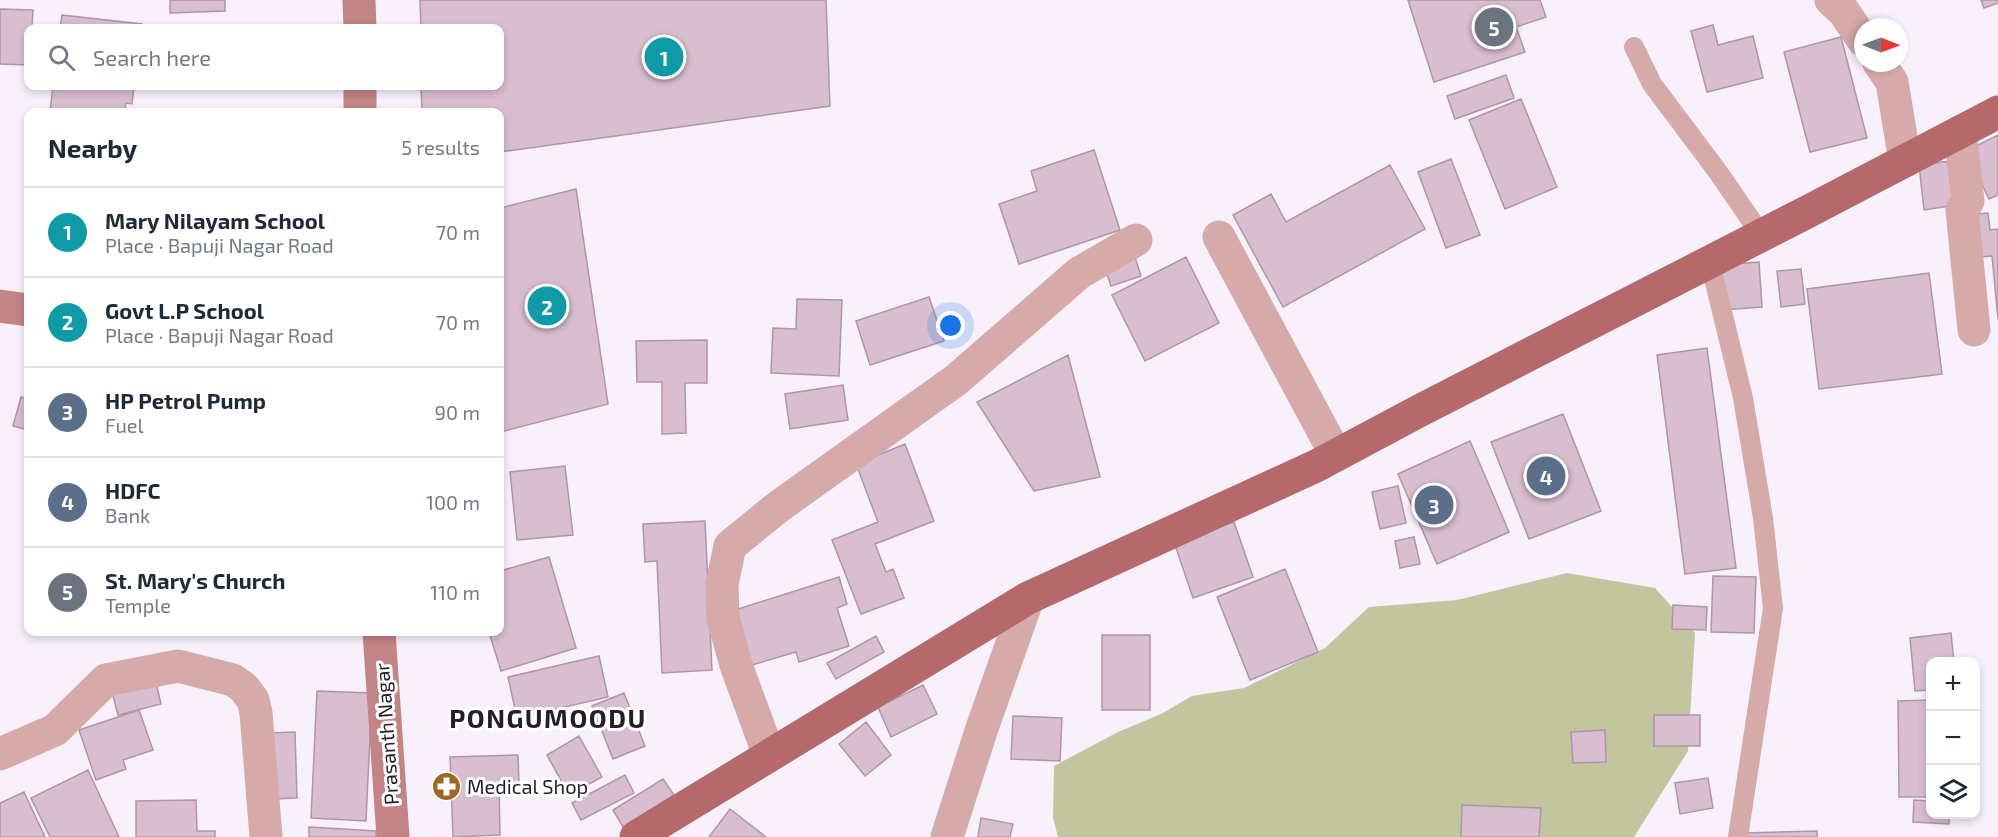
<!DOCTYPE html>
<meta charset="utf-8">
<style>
:root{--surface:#fff;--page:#f2f2f3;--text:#1f2937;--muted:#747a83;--line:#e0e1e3;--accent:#db2777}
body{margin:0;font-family:"Exo 2",sans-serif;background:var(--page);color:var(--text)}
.controls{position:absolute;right:18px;bottom:18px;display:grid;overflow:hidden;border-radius:12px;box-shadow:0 3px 9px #0003}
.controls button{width:54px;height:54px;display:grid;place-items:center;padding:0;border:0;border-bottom:2px solid var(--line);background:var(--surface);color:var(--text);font:30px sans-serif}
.compass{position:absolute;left:1854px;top:18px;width:54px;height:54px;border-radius:50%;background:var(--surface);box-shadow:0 3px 9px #0003;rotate:91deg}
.you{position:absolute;left:951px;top:326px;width:21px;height:21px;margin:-15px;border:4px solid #fff;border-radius:50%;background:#1a73e8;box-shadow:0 0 0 9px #1a73e833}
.badge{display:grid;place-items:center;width:39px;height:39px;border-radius:50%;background:var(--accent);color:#fff;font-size:20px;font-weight:700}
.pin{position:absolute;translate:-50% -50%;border:3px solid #fff;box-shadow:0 2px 6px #0006}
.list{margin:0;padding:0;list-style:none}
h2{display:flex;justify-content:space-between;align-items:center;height:78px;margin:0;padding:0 24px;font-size:26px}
h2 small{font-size:20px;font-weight:400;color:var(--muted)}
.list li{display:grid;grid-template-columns:39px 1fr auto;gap:18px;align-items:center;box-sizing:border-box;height:90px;padding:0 24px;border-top:2px solid var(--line)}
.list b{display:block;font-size:22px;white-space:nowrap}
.list p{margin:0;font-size:20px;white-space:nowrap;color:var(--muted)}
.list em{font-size:20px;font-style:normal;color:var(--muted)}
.icon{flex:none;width:33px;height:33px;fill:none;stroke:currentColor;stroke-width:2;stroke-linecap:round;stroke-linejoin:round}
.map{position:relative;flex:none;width:1998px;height:837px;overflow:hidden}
.search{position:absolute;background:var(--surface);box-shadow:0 3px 9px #0003;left:24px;top:24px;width:480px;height:66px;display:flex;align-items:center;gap:15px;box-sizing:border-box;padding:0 21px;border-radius:12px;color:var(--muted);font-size:22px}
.panel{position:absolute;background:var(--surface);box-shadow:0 3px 9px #0003;left:24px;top:108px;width:480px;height:528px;border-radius:12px}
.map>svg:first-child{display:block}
.green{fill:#c2c69e}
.building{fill:#d9bed0;stroke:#af95a7;stroke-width:1.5}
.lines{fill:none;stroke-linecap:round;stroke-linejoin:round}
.lane{stroke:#d5aaa9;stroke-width:20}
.street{stroke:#d5aaa9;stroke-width:33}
.secondary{stroke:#c38485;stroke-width:33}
.primary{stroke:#b5696b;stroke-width:33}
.labels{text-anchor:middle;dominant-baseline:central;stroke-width:6;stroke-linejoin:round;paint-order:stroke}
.street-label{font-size:20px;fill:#241e27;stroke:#fff}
.poi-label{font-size:20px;fill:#241e27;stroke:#fff;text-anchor:start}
.district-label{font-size:26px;font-weight:bold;letter-spacing:1.5px;fill:#241e27;stroke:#fff}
</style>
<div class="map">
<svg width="1998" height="837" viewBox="0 0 1998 837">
<rect width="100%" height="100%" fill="#f8f1fc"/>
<path class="green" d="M1567,573L1655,588L1695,633L1688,751L1634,837H1058L1053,818L1054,766L1118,732L1161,714L1192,696L1244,688L1325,648L1369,607L1457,600Z"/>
<path class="building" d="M170,0H225V11L170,13Z
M420,0H826L830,106L500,152V112H422L421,86H500V28H421Z
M1408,0H1540L1546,17L1516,27L1525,52L1434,82Z
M1981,0H1998V3L1984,8Z
M0,9L33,10L32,28H28V65L0,64Z
M62,15L142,24L141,28H60Z
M1713,25L1718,45L1753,36L1763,78L1707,92L1691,31Z
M1841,37L1867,138L1810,152L1784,52Z
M1506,75L1514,98L1455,119L1447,96Z
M53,86H134L132,104L126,103L124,112H50Z
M1521,99L1557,187L1505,209L1469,120Z
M1998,135V195L1989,199L1966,151Z
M1094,150L1120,230L1019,264L999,204L1037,191L1031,171Z
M1451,159L1480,235L1446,248L1418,172Z
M1957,160L1963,204L1924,210L1919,165Z
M1390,165L1425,229L1283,307L1233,215L1271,194L1286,222Z
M576,189L608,404L500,432V208Z
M1988,213L1990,230L1998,229V319L1992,256L1968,258L1964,215Z
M1134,254L1141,276L1111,286L1104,265Z
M1186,257L1219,323L1145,361L1112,295Z
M1759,262L1762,307L1723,310L1720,265Z
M1801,269L1805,304L1781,307L1777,271Z
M1929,273L1942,374L1819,389L1807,289Z
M929,297L944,341L870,365L856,321Z
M797,299L842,300L839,376L771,373L773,328L796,329Z
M707,340V383H685L686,433L662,434V382H637L636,341Z
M1707,348L1736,568L1685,574L1657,355Z
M1068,355L1100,477L1034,491L977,402Z
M843,385L848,420L790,429L785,394Z
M21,397L28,399V430L13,426Z
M1563,414L1601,511L1529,539L1491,442Z
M1470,441L1509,532L1437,564L1398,474Z
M905,444L934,521L875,544L886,572L893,569L904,598L861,614L832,540L878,522L856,464Z
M565,466L573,535L517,540L510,472Z
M1398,486L1406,523L1380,529L1372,492Z
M705,521L712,670L662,673L657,561L645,562L643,524Z
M1234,522L1253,577L1193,598L1174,542Z
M1414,537L1420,564L1400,568L1395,541Z
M549,557L576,648L501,671L489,632H500V571Z
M1285,569L1318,652L1250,680L1217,597Z
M1713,576L1756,577L1754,633L1711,632Z
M839,577L847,604L837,608L849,646L799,662L796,652L752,665L735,610Z
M1673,605L1707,607L1706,630L1672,629Z
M1951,633L1954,662H1930V690L1915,691L1910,638Z
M1102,635H1150V710H1102Z
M876,636L884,652L836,679L827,663Z
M599,656L608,697L517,718L508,677Z
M154,674L161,704L118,715L110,684Z
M923,685L937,714L891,737L878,707Z
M317,691L372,693L366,821L311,818Z
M624,693L645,746L613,759L592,706Z
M1930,700V797H1899L1898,701Z
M139,710L153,750L123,760L126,769L96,780L79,730Z
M1654,715H1700V746H1654Z
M1013,716L1062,718L1060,761L1011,759Z
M866,722L891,755L865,776L839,744Z
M1605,730L1606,762L1573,763L1571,732Z
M295,732L297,798L271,799L269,733Z
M579,736L602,777L569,795L547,755Z
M518,755L519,784L499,785L500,835L453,837L450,757Z
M88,770L119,837H50L31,798Z
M625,775L634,793L581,820L572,803Z
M1708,778L1713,808L1680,814L1675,783Z
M663,779L674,795L623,827L613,810Z
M24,792L45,837H0V803Z
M196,800L197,831H215V837H136V801Z
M1914,800L1930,801V814H1949V824L1913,822Z
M1462,805L1541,808L1539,837H1461Z
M730,809L766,837H709Z
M981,818L1013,824L1010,837H978Z
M309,827L376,831V837H309Z
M1817,831V837H1744V833Z"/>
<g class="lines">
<path class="lane" d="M1634,47L1652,84L1718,172L1762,236
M1710,262L1743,398L1763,518L1773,608L1738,837"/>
<path class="street" d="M1831,0L1844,12L1863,40
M1879,63L1892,82L1905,161
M1960,132L1968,201L1962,210L1974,330
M1219,237L1336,455
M0,754L55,730L106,680L178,666L233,680L244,688L253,700L256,713L266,837
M769,755L736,665L723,618L722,584L730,546L778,507L956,380L1079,273L1136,240
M947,837L982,728L1028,598"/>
<path class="secondary" d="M359,0L360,28
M360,86V112
M0,306L28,310
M379,632L393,837"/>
<path class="primary" d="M636,837L1028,598L1316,466L1419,411L1809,211L1998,112"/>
</g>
<defs>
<symbol id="pharmacy-disc" viewBox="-11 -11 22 22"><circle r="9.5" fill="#9f6822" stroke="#fff"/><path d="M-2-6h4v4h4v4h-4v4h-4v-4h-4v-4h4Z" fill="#fff"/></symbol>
</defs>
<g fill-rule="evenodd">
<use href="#pharmacy-disc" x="430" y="770" width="33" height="33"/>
</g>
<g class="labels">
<g class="street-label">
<text transform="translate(386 734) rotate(-94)">Prasanth Nagar</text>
</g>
<g class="poi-label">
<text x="467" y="786">Medical Shop</text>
</g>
<g class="district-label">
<text x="548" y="717">PONGUMOODU</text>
</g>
</g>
</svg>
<div class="controls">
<button>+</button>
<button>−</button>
<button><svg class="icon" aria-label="layers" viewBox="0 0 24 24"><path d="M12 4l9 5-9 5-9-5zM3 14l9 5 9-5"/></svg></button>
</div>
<svg class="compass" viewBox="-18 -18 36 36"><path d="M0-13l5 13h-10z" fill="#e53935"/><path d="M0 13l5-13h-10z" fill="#747a83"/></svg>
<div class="you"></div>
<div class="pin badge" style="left:664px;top:57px;background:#0f9aa8">1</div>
<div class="pin badge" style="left:547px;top:306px;background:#0f9aa8">2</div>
<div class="pin badge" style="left:1434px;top:505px;background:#5c6f8a">3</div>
<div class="pin badge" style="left:1546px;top:476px;background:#5c6f8a">4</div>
<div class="pin badge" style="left:1494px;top:27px;background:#6b7280">5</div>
<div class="search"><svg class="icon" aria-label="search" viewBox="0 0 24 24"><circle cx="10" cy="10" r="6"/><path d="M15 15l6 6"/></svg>Search here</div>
<section class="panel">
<h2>Nearby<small>5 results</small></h2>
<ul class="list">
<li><span class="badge" style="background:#0f9aa8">1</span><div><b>Mary Nilayam School</b><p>Place · Bapuji Nagar Road</p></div><em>70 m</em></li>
<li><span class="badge" style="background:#0f9aa8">2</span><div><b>Govt L.P School</b><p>Place · Bapuji Nagar Road</p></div><em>70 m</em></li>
<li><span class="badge" style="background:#5c6f8a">3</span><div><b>HP Petrol Pump</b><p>Fuel</p></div><em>90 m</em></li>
<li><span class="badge" style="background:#5c6f8a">4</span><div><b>HDFC</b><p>Bank</p></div><em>100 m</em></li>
<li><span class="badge" style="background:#6b7280">5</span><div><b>St. Mary's Church</b><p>Temple</p></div><em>110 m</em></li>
</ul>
</section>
</div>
